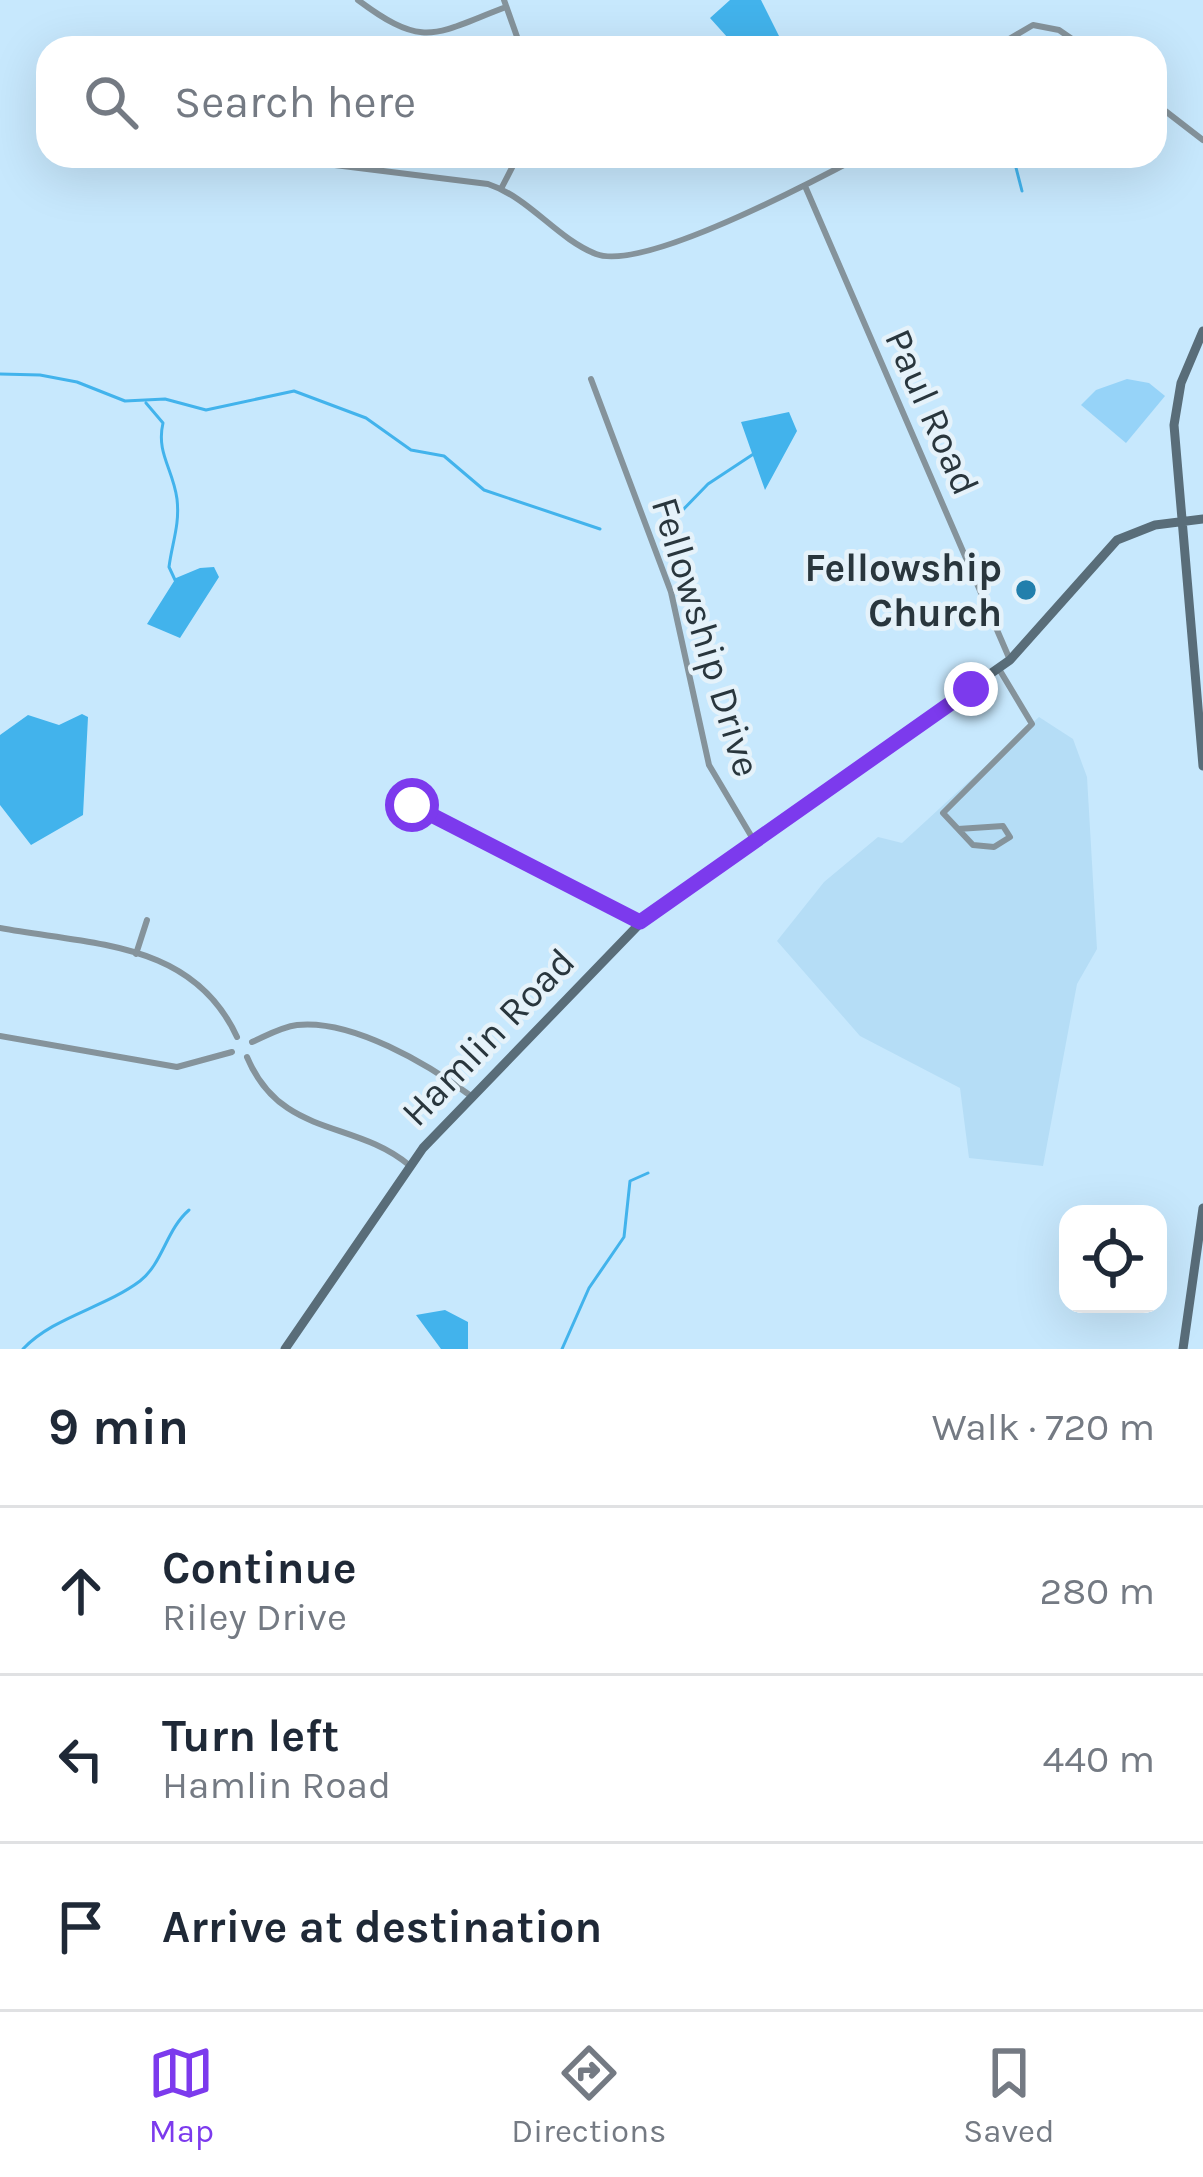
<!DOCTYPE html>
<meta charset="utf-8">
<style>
:root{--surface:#fff;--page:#f2f2f3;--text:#1f2937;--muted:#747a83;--line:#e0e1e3;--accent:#7c3aed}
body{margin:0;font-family:Karla,sans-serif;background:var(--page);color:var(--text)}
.controls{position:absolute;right:36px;bottom:36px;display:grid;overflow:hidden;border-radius:24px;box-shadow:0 12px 48px #0002}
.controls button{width:108px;height:108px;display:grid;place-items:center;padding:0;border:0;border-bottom:3px solid var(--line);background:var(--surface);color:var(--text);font:60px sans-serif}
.stop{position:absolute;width:36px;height:36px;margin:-27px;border:9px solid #7c3aed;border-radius:50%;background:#fff}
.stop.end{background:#7c3aed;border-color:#fff;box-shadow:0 3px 12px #0008}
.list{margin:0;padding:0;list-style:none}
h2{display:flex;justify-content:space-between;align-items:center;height:156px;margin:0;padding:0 48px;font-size:51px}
h2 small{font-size:39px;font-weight:400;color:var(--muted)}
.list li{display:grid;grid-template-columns:78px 1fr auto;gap:36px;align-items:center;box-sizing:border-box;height:168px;padding:0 48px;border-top:3px solid var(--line)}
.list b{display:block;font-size:45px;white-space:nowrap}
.list p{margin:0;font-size:39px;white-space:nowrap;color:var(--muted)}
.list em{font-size:39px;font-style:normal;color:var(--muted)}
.icon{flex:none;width:66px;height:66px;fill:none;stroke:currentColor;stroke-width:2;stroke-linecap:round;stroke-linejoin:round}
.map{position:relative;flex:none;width:1203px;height:1349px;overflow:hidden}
.search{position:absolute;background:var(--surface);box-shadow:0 12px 48px #0002;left:36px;right:36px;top:36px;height:132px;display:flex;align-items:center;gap:30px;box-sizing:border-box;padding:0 42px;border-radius:36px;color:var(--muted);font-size:45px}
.sheet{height:660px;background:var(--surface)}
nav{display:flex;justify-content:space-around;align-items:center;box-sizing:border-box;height:168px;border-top:3px solid var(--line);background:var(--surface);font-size:33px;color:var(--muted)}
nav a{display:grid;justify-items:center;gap:6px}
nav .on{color:var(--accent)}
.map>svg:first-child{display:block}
.built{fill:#b5ddf6}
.green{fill:#96d3f8}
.water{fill:#42b3ec}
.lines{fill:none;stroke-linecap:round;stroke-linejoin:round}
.stream{stroke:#42b3ec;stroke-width:3}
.street{stroke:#85939b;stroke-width:6}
.secondary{stroke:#596d79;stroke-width:9}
.route{stroke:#7c3aed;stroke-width:15}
.poi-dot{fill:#227fac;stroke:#e5f2fa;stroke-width:4.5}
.labels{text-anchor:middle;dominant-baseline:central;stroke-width:9;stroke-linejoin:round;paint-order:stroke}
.street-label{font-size:39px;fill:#29363d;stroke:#e5f2fa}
.poi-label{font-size:39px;font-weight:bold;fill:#29363d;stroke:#e5f2fa;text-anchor:end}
</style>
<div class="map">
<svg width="1203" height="1349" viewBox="0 0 1203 1349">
<rect width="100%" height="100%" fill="#c7e8fd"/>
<path class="built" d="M1039,717L1073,739L1087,777L1097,949L1077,984L1043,1166L969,1158L960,1088L860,1036L777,941L824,882L878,837L902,843Z"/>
<path class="green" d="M1127,379L1149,383L1165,396L1126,443L1081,405L1096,390Z"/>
<path class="water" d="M730,0H761L785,48H737L710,18Z
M789,412L797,431L765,490L741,422Z
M200,568L214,567L219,577L180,638L147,624L176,578Z
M82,714L88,717L83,815L31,845L0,805V735L28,715L59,725Z
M445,1310L468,1322V1349H441L416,1315Z"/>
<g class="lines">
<path class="stream" d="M1155,129L1165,126
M1013,156L1022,191
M0,374L40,375L77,382L125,401L165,399L206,410L294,391L366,418L411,450L444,456L484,490L600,529
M146,403L163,423C156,453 173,469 177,499C180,525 172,543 169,567L176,582
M675,518L708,484L755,453
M23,1349C53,1317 104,1308 140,1281C163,1263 166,1230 189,1210
M562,1349L589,1288L624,1237L630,1181L648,1173"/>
<path class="street" d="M358,0C425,50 434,34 506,7
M504,0L521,48
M994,48L1033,25L1059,30L1085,48
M1155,103L1203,140
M262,156L488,184C530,198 556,238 596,254C643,272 814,181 861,156
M805,186L1010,660
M501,189L518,156
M591,379L671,592L709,765L753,839
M411,805L641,922
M1003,826L1010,837L994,847L973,845L958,829Z
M958,829L943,813L1032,724L999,669
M0,928C93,945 193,941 237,1037
M136,954L147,920
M0,1036L177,1067L232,1052
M252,1042C266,1036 281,1027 297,1025C352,1019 428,1064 471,1096
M247,1057C281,1138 354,1119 409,1165"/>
<path class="secondary" d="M1203,331L1181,383L1174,425L1203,766
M285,1349L423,1148L650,913L1010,660L1117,540L1155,525L1203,519
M1183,1349L1203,1208"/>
</g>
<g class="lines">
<path class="route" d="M412,805L640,922L971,689"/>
</g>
<circle class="poi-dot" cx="1026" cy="590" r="12"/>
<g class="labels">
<g class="street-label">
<text transform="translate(932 412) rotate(66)">Paul Road</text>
<text transform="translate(706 637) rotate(73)">Fellowship Drive</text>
<text transform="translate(488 1037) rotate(-46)">Hamlin Road</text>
</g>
<g class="poi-label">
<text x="1002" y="568">Fellowship<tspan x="1002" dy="45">Church</tspan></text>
</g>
</g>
</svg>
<div class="controls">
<button><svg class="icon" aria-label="locate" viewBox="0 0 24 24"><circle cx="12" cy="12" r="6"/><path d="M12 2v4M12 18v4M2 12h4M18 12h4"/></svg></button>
</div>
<div class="stop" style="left:412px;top:805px"></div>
<div class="stop end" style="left:971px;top:689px"></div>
<div class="search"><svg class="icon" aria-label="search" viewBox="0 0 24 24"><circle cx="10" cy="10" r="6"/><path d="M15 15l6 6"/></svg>Search here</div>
</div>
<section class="sheet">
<h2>9 min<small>Walk · 720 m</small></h2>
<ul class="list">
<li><svg class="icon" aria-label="ahead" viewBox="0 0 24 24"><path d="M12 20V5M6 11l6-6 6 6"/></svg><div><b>Continue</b><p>Riley Drive</p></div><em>280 m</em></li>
<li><svg class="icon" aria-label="left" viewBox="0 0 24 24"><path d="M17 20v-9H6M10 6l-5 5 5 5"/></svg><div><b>Turn left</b><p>Hamlin Road</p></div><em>440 m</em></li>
<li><svg class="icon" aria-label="arrive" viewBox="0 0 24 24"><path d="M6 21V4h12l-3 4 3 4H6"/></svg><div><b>Arrive at destination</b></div></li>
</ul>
</section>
<nav>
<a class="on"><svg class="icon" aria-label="map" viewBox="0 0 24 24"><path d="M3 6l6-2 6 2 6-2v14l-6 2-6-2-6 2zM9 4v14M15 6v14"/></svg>Map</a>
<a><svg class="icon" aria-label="directions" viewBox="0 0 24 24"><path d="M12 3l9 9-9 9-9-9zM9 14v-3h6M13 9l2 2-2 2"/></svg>Directions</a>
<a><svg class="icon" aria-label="saved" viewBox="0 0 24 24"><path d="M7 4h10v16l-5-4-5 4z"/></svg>Saved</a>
</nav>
